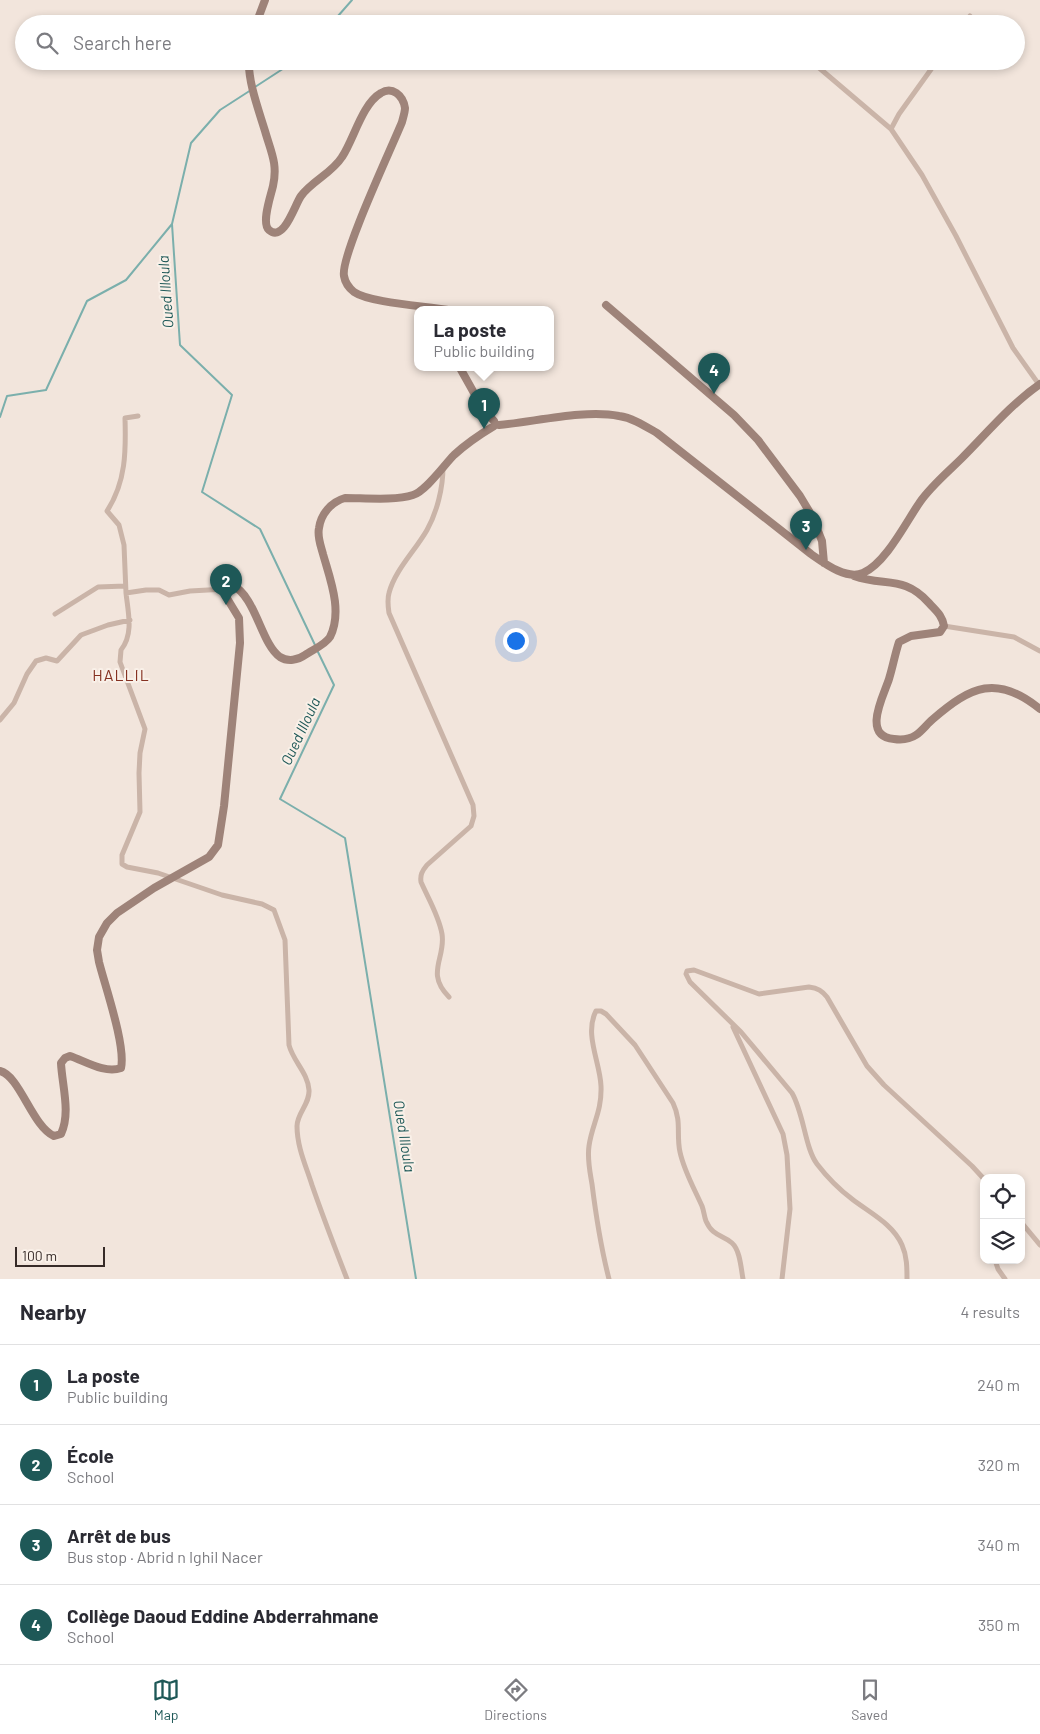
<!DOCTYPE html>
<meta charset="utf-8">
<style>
:root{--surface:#fff;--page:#f7f7f7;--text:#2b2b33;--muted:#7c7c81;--line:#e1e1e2;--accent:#1e5857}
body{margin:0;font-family:Barlow,sans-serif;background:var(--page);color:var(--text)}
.controls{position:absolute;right:15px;bottom:15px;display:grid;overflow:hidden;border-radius:10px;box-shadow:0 2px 8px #0003}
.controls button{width:45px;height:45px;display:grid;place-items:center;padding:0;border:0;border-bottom:1px solid var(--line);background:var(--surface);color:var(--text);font:25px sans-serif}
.scale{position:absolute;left:15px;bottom:12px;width:90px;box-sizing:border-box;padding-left:5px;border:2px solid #372b28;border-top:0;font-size:14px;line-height:18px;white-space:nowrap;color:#372b28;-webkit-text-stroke:4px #f9f0e8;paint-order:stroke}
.you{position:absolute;left:515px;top:640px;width:18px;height:18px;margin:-12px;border:4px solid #fff;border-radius:50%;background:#1a73e8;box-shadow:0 0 0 8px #1a73e833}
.badge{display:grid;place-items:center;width:32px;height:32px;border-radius:50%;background:var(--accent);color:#fff;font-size:16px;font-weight:700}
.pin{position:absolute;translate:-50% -41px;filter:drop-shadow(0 1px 2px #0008)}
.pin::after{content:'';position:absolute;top:26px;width:18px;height:15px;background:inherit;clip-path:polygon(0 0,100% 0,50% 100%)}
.popup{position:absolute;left:414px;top:306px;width:140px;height:65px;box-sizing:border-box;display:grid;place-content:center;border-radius:10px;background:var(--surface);filter:drop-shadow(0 1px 4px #0005);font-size:16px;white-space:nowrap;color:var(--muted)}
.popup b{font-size:19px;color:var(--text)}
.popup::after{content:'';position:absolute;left:50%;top:100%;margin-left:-10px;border:10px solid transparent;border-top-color:var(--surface)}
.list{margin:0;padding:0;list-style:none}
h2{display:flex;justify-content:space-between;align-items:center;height:65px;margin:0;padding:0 20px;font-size:21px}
h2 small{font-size:16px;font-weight:400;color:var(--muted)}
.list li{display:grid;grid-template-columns:32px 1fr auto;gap:15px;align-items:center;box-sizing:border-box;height:80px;padding:0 20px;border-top:1px solid var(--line)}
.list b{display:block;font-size:19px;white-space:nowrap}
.list p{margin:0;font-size:16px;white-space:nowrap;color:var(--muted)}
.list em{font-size:16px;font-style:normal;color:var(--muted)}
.icon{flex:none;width:28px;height:28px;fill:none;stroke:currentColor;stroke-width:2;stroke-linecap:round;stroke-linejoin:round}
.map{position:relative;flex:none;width:1040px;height:1279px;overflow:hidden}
.search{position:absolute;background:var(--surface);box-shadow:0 2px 8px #0003;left:15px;right:15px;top:15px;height:55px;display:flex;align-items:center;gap:12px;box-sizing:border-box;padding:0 18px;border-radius:28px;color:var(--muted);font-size:19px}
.sheet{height:385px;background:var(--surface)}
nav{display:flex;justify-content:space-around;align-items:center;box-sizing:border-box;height:70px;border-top:1px solid var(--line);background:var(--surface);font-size:14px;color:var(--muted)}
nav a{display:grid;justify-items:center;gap:2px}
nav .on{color:var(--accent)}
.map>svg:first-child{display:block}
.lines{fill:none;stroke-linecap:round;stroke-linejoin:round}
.stream{stroke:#7bafac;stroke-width:2}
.street{stroke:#cab4a8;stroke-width:5}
.secondary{stroke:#9e8379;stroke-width:8}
.labels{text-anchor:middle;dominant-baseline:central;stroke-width:4;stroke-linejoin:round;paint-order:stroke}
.water-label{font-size:15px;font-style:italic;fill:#1e5857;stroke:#f9f0e8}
.quarter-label{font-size:16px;letter-spacing:1px;fill:#853121;stroke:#f9f0e8}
</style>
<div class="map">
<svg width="1040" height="1279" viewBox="0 0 1040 1279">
<rect width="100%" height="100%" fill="#f2e5dc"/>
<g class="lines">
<path class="stream" d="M331,24L352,0
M255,87L295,61
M172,224L180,345L232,395L202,492L260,529L315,645
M0,417L7,396L46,390L87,301L126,280L172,224L191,143L220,110L251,90
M317,650L334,685L280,799L345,838L416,1279"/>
<path class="street" d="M964,24L970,16
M811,61L891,129L922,175L956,236L1013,348L1040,386
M891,129L899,114L937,61
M443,467C443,488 437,512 427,530C415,551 395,570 389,593C387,600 388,606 389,613L473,805L474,816L471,826L427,865C422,871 420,875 421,882C428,898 439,916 442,934C446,958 425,973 449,997
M226,589L190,591L169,595L159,590H146L126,593C128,612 134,634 121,650L120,662L145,729L140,753L139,773L140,812L122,855V864L127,867L158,873L222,895L262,904L274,910L285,940L289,1045C293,1061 308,1073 309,1090C310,1104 297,1113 297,1126C297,1147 306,1166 312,1185C323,1217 335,1248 347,1279
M126,593L124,545L119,525L107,511C126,482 126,451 125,418L138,416
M55,614L98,587L125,586
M944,626L1014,637L1040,651
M0,720L14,703L27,674L36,661L46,658L57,661L81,635L108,625L130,620
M733,1027L783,1134L787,1155L790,1209L782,1279
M1021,1222L1040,1245
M995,1260L998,1269L1005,1279
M609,1279C601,1248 596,1216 592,1184C590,1172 587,1159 589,1146C592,1124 602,1112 601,1086C600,1062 584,1034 596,1011H601L606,1014L635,1045L673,1103C682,1122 676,1134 680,1152C684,1171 694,1188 702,1206C704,1211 704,1216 706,1221C713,1237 722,1234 732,1243C740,1250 741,1268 743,1279
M907,1279C907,1268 907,1256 902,1245C893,1224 870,1213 852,1199C840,1190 827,1177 817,1164C805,1148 804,1114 792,1093L741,1032L690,982L686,974L687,971L694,970L759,994L809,987C818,988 822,991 827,997L867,1066L884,1085L972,1166L984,1179"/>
<path class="secondary" d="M256,24L265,0
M249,61C248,82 259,111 265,131C271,152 278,164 273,186C271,195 261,223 269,230C284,243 295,204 301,196C312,181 332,173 342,157C354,139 362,104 381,93C392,86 403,95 405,108C405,112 403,118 402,122C392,147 340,257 344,276C345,282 349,288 354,292C370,303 426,306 448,310
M606,305L734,415L758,440L800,496L812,516L822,541L824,563
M460,368L483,409L494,421
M499,425C534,422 585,409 619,416C633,418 645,426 657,433L811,554C824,563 846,580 863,573C886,563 906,522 920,502C931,486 948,472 962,458C987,433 1011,404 1040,384
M854,576C885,587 904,575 929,603C936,611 942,615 944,626L940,632L911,636L899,642C895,654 893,666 889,679C884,695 861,736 894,739C901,740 910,739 916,735C922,731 927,724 933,719C971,686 997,674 1040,709
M0,1071C20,1076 32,1126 54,1136L61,1134C71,1113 62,1085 61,1063L65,1058L70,1056C85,1061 105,1074 121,1068C126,1046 105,986 99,962L97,950L99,937L107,923L117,913L154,888L209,857L218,845L224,806L240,643L239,618L225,595L226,589L232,585C256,596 261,644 280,657C288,662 298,660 305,655C312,650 325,645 330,637C343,611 330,579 323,554C321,546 317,537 319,528C321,514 331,502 345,498C364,498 395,501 413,495C426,491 444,465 454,455C467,443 479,435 494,426"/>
</g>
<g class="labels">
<g class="water-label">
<text transform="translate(165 292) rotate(-94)">Oued Illoula</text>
<text transform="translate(300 731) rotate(-65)">Oued Illoula</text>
<text transform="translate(405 1136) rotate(81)">Oued Illoula</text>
</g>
<g class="quarter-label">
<text x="121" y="674">HALLIL</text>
</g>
</g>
</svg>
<div class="controls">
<button><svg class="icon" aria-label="locate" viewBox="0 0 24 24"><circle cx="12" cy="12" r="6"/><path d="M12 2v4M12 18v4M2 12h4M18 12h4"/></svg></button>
<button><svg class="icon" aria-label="layers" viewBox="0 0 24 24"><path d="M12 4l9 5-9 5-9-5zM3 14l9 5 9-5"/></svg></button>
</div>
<div class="scale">100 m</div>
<div class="you"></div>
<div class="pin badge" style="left:484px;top:429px">1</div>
<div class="popup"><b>La poste</b>Public building</div>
<div class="pin badge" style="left:226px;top:605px">2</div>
<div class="pin badge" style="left:806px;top:550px">3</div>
<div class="pin badge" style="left:714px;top:394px">4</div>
<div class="search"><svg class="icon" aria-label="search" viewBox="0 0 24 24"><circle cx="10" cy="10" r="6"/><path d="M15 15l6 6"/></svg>Search here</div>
</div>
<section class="sheet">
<h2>Nearby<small>4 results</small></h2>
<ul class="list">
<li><span class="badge">1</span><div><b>La poste</b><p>Public building</p></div><em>240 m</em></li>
<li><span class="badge">2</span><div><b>École</b><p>School</p></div><em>320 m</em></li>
<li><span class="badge">3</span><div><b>Arrêt de bus</b><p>Bus stop · Abrid n Ighil Nacer</p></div><em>340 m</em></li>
<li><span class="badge">4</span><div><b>Collège Daoud Eddine Abderrahmane</b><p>School</p></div><em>350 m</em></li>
</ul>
</section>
<nav>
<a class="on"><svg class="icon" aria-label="map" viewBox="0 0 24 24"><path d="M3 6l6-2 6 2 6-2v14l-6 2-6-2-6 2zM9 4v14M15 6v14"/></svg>Map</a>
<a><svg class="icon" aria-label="directions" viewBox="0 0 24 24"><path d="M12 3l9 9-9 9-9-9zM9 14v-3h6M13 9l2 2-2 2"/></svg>Directions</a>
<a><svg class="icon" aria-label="saved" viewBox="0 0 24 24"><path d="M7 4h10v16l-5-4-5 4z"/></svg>Saved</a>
</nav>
